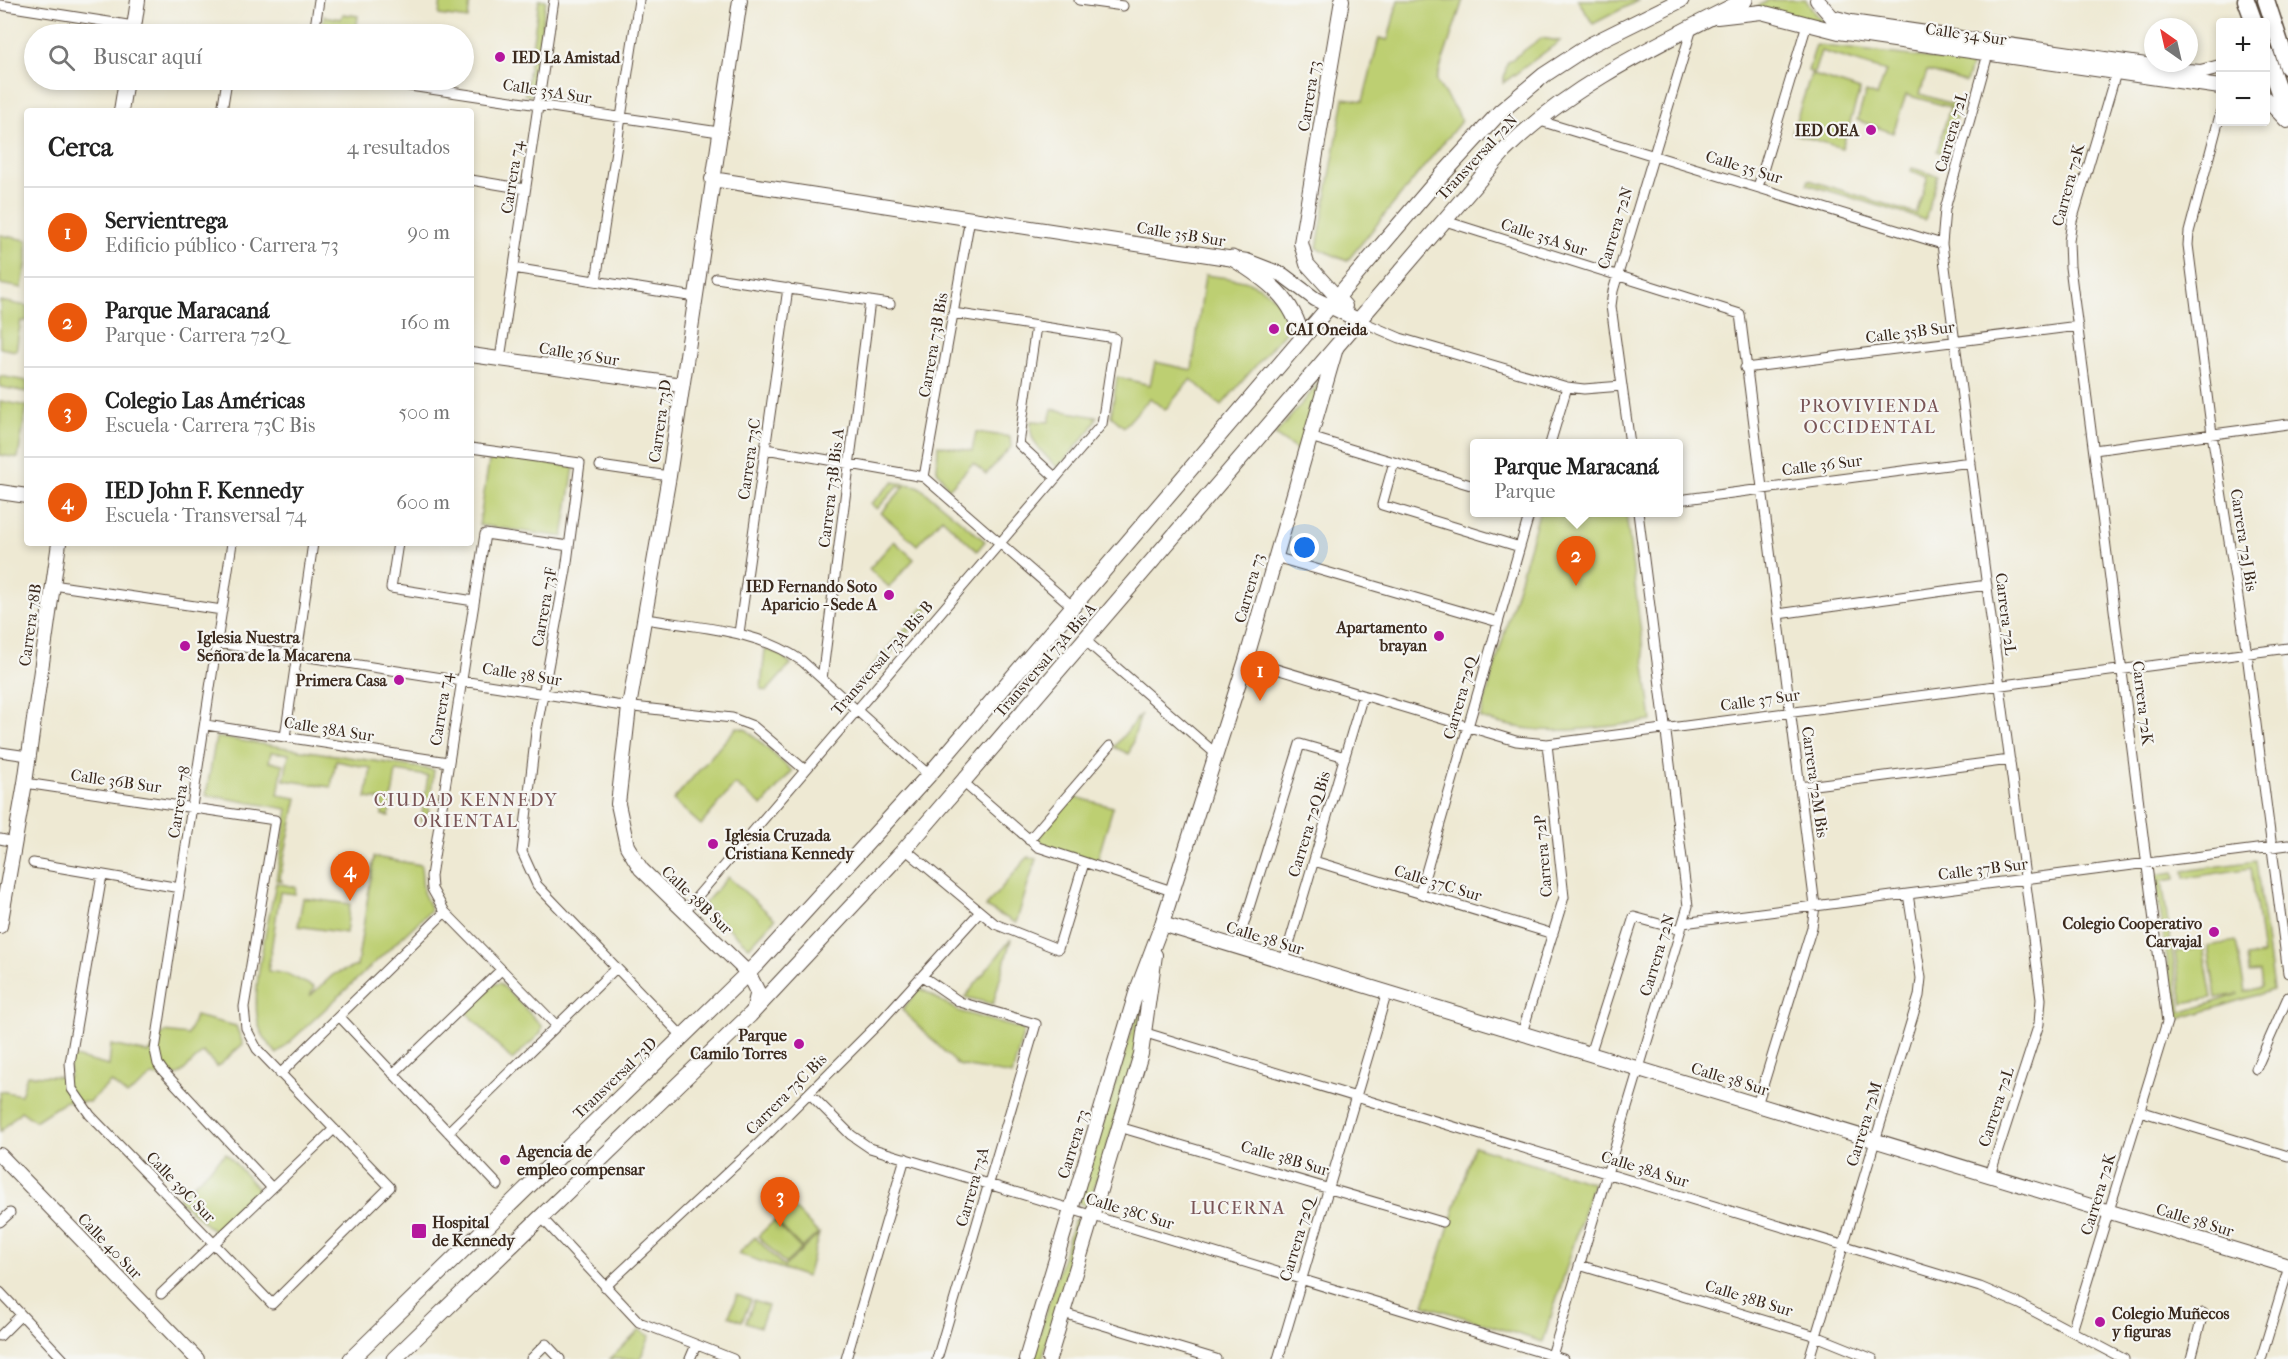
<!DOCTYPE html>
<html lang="es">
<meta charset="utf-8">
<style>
:root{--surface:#fff;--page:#f2f2f2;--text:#222;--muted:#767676;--line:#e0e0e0;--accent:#ea580c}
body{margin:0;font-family:"IM FELL French Canon",serif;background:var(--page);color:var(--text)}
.controls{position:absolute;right:18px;top:18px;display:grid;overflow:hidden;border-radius:6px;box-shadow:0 3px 9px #0003}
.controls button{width:54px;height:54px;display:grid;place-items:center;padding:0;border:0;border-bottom:2px solid var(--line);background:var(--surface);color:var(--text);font:30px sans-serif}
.compass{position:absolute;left:2144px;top:18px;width:54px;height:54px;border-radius:50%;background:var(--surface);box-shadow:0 3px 9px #0003;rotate:326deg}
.you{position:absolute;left:1305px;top:548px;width:21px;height:21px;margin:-15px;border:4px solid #fff;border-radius:50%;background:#1a73e8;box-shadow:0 0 0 9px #1a73e833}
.badge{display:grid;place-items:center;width:39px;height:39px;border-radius:50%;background:var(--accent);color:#fff;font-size:20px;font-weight:700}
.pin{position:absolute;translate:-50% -50px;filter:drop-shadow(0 2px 3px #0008)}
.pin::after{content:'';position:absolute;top:32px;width:21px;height:18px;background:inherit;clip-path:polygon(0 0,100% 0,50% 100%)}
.popup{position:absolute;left:1470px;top:439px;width:213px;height:78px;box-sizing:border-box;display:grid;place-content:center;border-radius:6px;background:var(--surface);filter:drop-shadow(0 2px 4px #0005);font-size:20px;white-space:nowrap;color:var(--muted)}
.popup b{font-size:22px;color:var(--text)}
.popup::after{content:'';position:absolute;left:50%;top:100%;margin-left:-12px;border:12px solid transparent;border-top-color:var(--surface)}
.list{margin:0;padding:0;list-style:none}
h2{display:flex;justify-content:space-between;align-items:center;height:78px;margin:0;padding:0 24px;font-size:26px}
h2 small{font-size:20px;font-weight:400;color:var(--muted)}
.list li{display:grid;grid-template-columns:39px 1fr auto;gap:18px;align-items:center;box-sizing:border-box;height:90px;padding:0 24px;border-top:2px solid var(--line)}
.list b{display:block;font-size:22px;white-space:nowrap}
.list p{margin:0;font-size:20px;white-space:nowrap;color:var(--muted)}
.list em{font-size:20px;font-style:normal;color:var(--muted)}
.icon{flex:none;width:33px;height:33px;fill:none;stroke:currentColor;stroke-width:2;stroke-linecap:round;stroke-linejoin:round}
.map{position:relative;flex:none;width:2288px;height:1359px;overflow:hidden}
.search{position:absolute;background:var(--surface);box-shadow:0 3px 9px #0003;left:24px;top:24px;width:450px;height:66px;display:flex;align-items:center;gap:15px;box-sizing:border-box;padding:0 21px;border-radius:33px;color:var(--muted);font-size:22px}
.panel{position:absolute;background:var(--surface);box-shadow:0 3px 9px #0003;left:24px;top:108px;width:450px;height:438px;border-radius:6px}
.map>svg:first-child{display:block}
.green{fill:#bdcf72;stroke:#7c7c48;stroke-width:1.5}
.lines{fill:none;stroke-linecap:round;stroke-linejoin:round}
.street-casing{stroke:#564739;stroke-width:11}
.secondary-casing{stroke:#564739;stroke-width:16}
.primary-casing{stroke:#564739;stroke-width:17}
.highway-casing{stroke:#564739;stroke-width:19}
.street{stroke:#fff;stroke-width:9}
.secondary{stroke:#fff;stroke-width:14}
.primary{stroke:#fff;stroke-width:15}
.highway{stroke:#fff;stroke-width:16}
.poi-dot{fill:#b5179e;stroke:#f6f6f2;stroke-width:2}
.labels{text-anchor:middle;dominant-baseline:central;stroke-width:4.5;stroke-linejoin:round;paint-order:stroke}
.street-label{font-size:16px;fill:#3b2a1e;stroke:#f6f6f2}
.poi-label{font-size:16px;font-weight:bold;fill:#3b2a1e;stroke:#f6f6f2;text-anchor:start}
.neighbourhood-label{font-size:18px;letter-spacing:1.5px;fill:#7a5556;stroke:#f6f6f2}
</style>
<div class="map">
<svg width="2288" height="1359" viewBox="0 0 2288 1359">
<rect width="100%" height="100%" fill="#f6f6f2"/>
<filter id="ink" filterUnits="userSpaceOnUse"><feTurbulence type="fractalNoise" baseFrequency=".0167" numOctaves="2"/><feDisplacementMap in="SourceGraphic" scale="12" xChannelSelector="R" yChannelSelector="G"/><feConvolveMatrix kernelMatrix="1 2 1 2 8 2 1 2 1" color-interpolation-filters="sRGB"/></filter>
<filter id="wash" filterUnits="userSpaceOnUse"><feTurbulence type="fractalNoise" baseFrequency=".008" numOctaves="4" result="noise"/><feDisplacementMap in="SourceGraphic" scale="24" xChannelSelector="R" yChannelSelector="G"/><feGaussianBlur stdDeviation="1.35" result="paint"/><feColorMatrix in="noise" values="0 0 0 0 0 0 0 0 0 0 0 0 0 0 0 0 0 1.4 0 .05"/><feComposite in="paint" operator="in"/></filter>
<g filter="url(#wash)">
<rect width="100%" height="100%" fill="#eee9d3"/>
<path class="green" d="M441,0H470L468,19L439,15Z
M539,0H546L531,96L525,95Z
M1398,0H1463L1436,81L1462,120L1347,261L1317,248L1344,98L1363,101L1379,38L1388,40Z
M1578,0H1639L1593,24Z
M1769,0H1806L1815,14L1829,25L1755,8Z
M343,14L358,16L356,34H321L324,16L341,19Z
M1541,38L1560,41L1503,83L1507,63Z
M1816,45L1972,63L1966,82L1927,71L1920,94L1959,106L1945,154L1937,151L1950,107L1906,95L1893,133L1857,120L1866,92L1877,96L1886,71L1821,51L1814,73L1808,71Z
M1811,74L1860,90L1842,148L1792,133Z
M1912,168L1938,176L1925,220L1807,184L1809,180L1916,214L1928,177L1911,171Z
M0,235L27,240V261L22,288L0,284Z
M1205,275C1236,279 1261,279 1281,306C1286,313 1290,318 1289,327L1221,406L1191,379L1165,410L1150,398L1124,427L1111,416L1117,377L1150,385L1155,362L1192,370Z
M0,301L27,306V321H21L16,351L0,348Z
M0,376L27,381V392L0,387Z
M1324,377L1300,452L1275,435Z
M0,401L27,406L18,458L0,455Z
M1052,409L1097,417L1091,429L1058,468C1043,453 1028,443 1031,421L1049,422Z
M976,432L1010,437L1011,447L986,474L973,463L949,489L937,470L938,445L972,451Z
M490,455L574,467L563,537L479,525Z
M893,482L918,486L985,541L977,551L942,518L917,545L881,513L905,486H898L877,509L871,504Z
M1539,513H1626L1652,721C1587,729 1544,739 1480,718Z
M894,541L914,559L889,587L869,569Z
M927,603L930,606L856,695L851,691Z
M765,649L779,654L791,664L767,691L761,689Z
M1141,714L1129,754L1114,747Z
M737,727L747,730L792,771L762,806L735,784L701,825L673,800Z
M216,737L434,770L427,821H421L428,776L396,771L389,816L382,815L383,800L366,798L371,768L336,761L331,787L284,780L289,754L271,752L269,762L283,764L278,795L297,798C291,826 285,851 280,878L282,881L276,880L288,809L206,795Z
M1072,796L1113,807L1097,861L1042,846L1038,841L1040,835Z
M374,857L421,865L423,892L431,910L277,1054C270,1045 262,1037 259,1026C249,993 269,919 276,883L296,887L295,894L280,892L268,971L287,974L314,987L310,996L334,974L357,966Z
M1028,857L1036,859L1016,923L985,907Z
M2256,861L2273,990L2176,1020L2155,875L2174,872L2175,879L2162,881L2181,1013L2239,994L2216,998L2208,946L2236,941L2245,992L2262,987L2260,972L2249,973L2247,957L2263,955L2251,868L2185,878L2184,871Z
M728,877L775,919L749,947L703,905Z
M303,898L350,904L346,933L298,926Z
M1011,939L993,1004L965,997L1008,943Z
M2203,947L2212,998L2183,1003L2175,952Z
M500,983L542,1026L541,1033L512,1060L466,1012L495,984Z
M1146,986L1135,1061L1088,1206L1078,1203Z
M920,988L958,1011L1024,1030L1012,1075L958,1065L902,1010Z
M195,1016L236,1026L243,1044L217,1067L203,1052L179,1075L152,1076L127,1095L111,1082L89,1102L66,1101L35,1121L21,1111L0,1132V1091L21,1095L27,1075L69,1077L71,1056L109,1066L111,1045L149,1053L164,1032L188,1035Z
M1474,1146L1593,1183L1543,1342L1424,1305Z
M226,1153L259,1190L214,1232L178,1199Z
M791,1205L818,1233L802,1248L775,1220Z
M1074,1220H1077L1081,1226L1042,1359H1032Z
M774,1221L801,1249L785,1264L758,1236Z
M819,1234L807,1277L738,1254L755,1237L784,1267Z
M737,1295L751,1300L742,1321L729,1316Z
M754,1301L768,1306L760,1327L746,1322Z
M640,1330L650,1336L640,1359H610Z"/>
</g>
<g filter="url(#ink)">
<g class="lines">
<defs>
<path id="street" d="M1079,0L1123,6
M0,5L134,26
M314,34L319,0
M1988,54L1945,209L1942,244L2041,999L2039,1024L1990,1175
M370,80L719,132
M222,111L227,80
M2220,115L2189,232L2188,245L2212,434L2247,654L2288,973
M1537,120L1942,244
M471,180L525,189
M1758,187L1807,24
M1442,220L1740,314L1815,906L1812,927L1757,1105
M513,268L695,297
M716,278L890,304
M596,281L639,0
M1358,320L1400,338L1567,387L1584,389L1622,386
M1036,326L1019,444L1056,478
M500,359L554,0
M1745,368L2078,326
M1310,437L1474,486
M1550,444L1567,387
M1630,444L1611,306L1613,291L1692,28
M471,448L580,463L566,570L536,732L522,852L537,885L683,1037
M766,449L924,477
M2094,450L2288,424
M1394,462L1382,505L1520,547
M600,466L669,476
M924,477L970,218
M924,477L1072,606
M1678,500L1971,462
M232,543L155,1050L158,1064L163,1071L272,1188
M398,543L391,588L474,601
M1275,557L1498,622
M53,585L222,610
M1778,614L1987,585
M646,619C700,628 756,629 802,661L929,775
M739,633L788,288
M1086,641L1216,754
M218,643L616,705L732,718L753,726L805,770
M1246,660L1516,741L1547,744L2288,648
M822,679L870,301
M206,725L448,762
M285,737L313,543
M0,752L28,756
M25,783L275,820L244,1007L246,1028L257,1049L390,1187L272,1304L90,1115L72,1089L70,1063L102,875
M964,783L1038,847L1172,891
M1799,787L2010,760
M0,839L15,842
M1029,840L1110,746
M905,849L995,924L1058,949L1084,863
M1314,861L1553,934
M33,863L180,888
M1420,893L1530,512
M684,912L1102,424L1115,338L953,313
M1683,923L2288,845
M1237,946L1300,744L1345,757
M1284,961L1363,695
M922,976L960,1002L1036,1024L937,1359
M339,1016L498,1185
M557,1026L445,912L432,889L431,876L485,534L569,546
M1146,1033L1980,1287L2020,1304L2124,1359
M1522,1033L1564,897L1547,744
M1590,1054L1634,917L1681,930
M2256,1069L2288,997
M280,1074L445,912
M393,1074L501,970
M809,1093L851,1135L870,1148L1563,1359
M2140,1111L2288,1156
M1119,1127L1442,1222
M448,1132L616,968
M541,1217L639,1322L733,1359
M0,1222L10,1213
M1579,1265L1816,1336L1873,1359
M605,1287L761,1141L881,1021L979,913
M0,1292L63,1359
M161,1294L334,1129
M1063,1313L1216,1359
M2072,1331L2167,1022L2070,267L2069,241L2072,221L2116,73
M0,1336L21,1315
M531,1359L546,1344L560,1359
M690,1359L696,1345
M846,1359L905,1158
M1278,1359L1387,992
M1551,1359L1688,906L1638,512
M1809,1359L1919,996L1921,978L1908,894
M2191,1359L2203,1313
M2261,1359L2288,1270"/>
<path id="secondary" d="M740,0L669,476L629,707L618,804L627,846L641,869L748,973
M1342,0L1301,243L1307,264L1345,306
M1817,0L1832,17L1851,22L2187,71L2201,72L2220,67
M1717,17L1761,12L1839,32L2220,87
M133,34L138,0
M2266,99L2287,121
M121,111L126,80
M712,179L1247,261L1283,275L1315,299L1358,320
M471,355L682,385
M0,492L27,496
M1162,924L2288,1266
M0,926L25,783L59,543
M0,1155L197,1359
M1026,1359L1137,990L1162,924L1246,660L1336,348
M1049,1359L1141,1054L1155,955"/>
<path id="primary" d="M1232,258C1266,279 1294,298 1302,339
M748,973L758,993L754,1010
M351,1359L758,963L929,775L1434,184L1500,112L1544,75L1590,45L1681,0
M394,1359L750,1015L905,849L1504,151C1572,83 1661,43 1745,0"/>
<path id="highway" d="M2246,0L2254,22
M2266,0L2288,67
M2266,55L2288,118"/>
</defs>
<use href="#street" class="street-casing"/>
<use href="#secondary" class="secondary-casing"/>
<use href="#primary" class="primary-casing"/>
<use href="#highway" class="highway-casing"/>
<use href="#street" class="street"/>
<use href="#secondary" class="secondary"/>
<use href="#primary" class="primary"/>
<use href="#highway" class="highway"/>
</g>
</g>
<g class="poi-dot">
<circle cx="500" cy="57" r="6"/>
<circle cx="1871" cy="130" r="6"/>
<circle cx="1274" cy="329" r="6"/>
<circle cx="889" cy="595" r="6"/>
<circle cx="1439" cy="636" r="6"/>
<circle cx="185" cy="646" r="6"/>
<circle cx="399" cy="680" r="6"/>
<circle cx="713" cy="844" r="6"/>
<circle cx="2214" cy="932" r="6"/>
<circle cx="799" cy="1044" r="6"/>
<circle cx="505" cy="1160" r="6"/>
<rect x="411" y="1223" width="16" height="16" rx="3"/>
<circle cx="2100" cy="1322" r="6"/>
</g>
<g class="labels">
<g class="street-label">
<text transform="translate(1966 34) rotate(8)">Calle 34 Sur</text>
<text transform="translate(547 91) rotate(9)">Calle 35A Sur</text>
<text transform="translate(1309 96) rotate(-81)">Carrera 73</text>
<text transform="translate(1951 132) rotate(-74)">Carrera 72L</text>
<text transform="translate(1477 157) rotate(-47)">Transversal 72N</text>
<text transform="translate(1744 167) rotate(17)">Calle 35 Sur</text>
<text transform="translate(512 177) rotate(-81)">Carrera 74</text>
<text transform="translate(2068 185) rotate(-75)">Carrera 72K</text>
<text transform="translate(1615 228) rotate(-73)">Carrera 72N</text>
<text transform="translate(1181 234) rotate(9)">Calle 35B Sur</text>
<text transform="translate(1544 237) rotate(18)">Calle 35A Sur</text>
<text transform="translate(1910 332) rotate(-7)">Calle 35B Sur</text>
<text transform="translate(933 345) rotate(-80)">Carrera 73B Bis</text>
<text transform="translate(579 354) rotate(9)">Calle 36 Sur</text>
<text transform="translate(660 421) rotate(-82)">Carrera 73D</text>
<text transform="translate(749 459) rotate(-82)">Carrera 73C</text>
<text transform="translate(1822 465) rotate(-7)">Calle 36 Sur</text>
<text transform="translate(831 488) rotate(-83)">Carrera 73B Bis A</text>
<text transform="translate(2244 540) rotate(81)">Carrera 72J Bis</text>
<text transform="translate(1249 588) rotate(-74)">Carrera 73</text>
<text transform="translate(544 607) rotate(-80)">Carrera 73F</text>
<text transform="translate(2006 614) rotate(83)">Carrera 72L</text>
<text transform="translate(30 625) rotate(-82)">Carrera 78B</text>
<text transform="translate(882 658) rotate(-49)">Transversal 73A Bis B</text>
<text transform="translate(1045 660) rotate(-49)">Transversal 73A Bis A</text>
<text transform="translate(522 674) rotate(9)">Calle 38 Sur</text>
<text transform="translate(1460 698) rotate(-74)">Carrera 72Q</text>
<text transform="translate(1760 700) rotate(-8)">Calle 37 Sur</text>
<text transform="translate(2143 703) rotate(83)">Carrera 72K</text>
<text transform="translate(441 709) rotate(-81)">Carrera 74</text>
<text transform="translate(329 729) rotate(9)">Calle 38A Sur</text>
<text transform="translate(116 781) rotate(8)">Calle 36B Sur</text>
<text transform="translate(1815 782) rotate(82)">Carrera 72M Bis</text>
<text transform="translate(179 802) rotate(-81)">Carrera 78</text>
<text transform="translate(1309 824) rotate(-73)">Carrera 72Q Bis</text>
<text transform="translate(1543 856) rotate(-95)">Carrera 72P</text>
<text transform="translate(1983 869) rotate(-7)">Calle 37B Sur</text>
<text transform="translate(1438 883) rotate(17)">Calle 37C Sur</text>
<text transform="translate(697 900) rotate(44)">Calle 38B Sur</text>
<text transform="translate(1265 938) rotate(17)">Calle 38 Sur</text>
<text transform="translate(1657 955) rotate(-73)">Carrera 72N</text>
<text transform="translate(615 1078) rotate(-44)">Transversal 73D</text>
<text transform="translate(1730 1079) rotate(17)">Calle 38 Sur</text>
<text transform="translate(786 1094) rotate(-45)">Carrera 73C Bis</text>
<text transform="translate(1996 1107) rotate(-72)">Carrera 72L</text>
<text transform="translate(1864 1124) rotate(-73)">Carrera 72M</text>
<text transform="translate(1073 1144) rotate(-73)">Carrera 73</text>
<text transform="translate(1285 1158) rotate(16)">Calle 38B Sur</text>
<text transform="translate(1645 1169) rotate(17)">Calle 38A Sur</text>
<text transform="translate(181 1187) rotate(46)">Calle 39C Sur</text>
<text transform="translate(972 1187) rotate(-74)">Carrera 73A</text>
<text transform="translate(2098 1194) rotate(-73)">Carrera 72K</text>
<text transform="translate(1130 1211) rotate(17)">Calle 38C Sur</text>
<text transform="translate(2195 1220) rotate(17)">Calle 38 Sur</text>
<text transform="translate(1297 1240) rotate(-73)">Carrera 72Q</text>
<text transform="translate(110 1246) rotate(46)">Calle 40 Sur</text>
<text transform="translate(1749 1298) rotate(17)">Calle 38B Sur</text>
</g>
<g class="poi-label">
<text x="512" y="57">IED La Amistad</text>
<text x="1859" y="130" text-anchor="end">IED OEA</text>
<text x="1286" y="329">CAI Oneida</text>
<text x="877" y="586" text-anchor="end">IED Fernando Soto<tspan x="877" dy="18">Aparicio - Sede A</tspan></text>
<text x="1427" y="627" text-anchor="end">Apartamento<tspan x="1427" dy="18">brayan</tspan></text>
<text x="197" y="637">Iglesia Nuestra<tspan x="197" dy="18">Señora de la Macarena</tspan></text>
<text x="387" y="680" text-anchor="end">Primera Casa</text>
<text x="725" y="835">Iglesia Cruzada<tspan x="725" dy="18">Cristiana Kennedy</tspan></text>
<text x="2202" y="923" text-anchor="end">Colegio Cooperativo<tspan x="2202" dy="18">Carvajal</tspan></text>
<text x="787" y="1035" text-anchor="end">Parque<tspan x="787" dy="18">Camilo Torres</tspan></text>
<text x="517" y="1151">Agencia de<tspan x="517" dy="18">empleo compensar</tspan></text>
<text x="432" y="1222">Hospital<tspan x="432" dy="18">de Kennedy</tspan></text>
<text x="2112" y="1313">Colegio Muñecos<tspan x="2112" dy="18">y figuras</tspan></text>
</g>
<g class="neighbourhood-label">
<text x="1870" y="406">PROVIVIENDA<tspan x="1870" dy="21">OCCIDENTAL</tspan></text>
<text x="466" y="800">CIUDAD KENNEDY<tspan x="466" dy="21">ORIENTAL</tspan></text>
<text x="1238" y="1208">LUCERNA</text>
</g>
</g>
</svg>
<div class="controls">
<button>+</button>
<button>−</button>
</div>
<svg class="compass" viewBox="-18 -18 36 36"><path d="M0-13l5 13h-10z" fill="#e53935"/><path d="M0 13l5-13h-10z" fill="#767676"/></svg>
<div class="you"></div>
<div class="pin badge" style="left:1260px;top:701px">1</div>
<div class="pin badge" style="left:1576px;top:586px">2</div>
<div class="popup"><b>Parque Maracaná</b>Parque</div>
<div class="pin badge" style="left:780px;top:1227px">3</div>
<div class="pin badge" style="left:350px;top:901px">4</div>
<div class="search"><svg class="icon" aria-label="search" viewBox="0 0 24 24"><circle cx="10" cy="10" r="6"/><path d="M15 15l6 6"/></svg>Buscar aquí</div>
<section class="panel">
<h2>Cerca<small>4 resultados</small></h2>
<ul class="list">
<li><span class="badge">1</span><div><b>Servientrega</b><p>Edificio público · Carrera 73</p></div><em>90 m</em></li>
<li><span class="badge">2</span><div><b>Parque Maracaná</b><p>Parque · Carrera 72Q</p></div><em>160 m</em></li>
<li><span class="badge">3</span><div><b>Colegio Las Américas</b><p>Escuela · Carrera 73C Bis</p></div><em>500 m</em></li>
<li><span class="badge">4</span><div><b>IED John F. Kennedy</b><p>Escuela · Transversal 74</p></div><em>600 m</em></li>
</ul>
</section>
</div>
